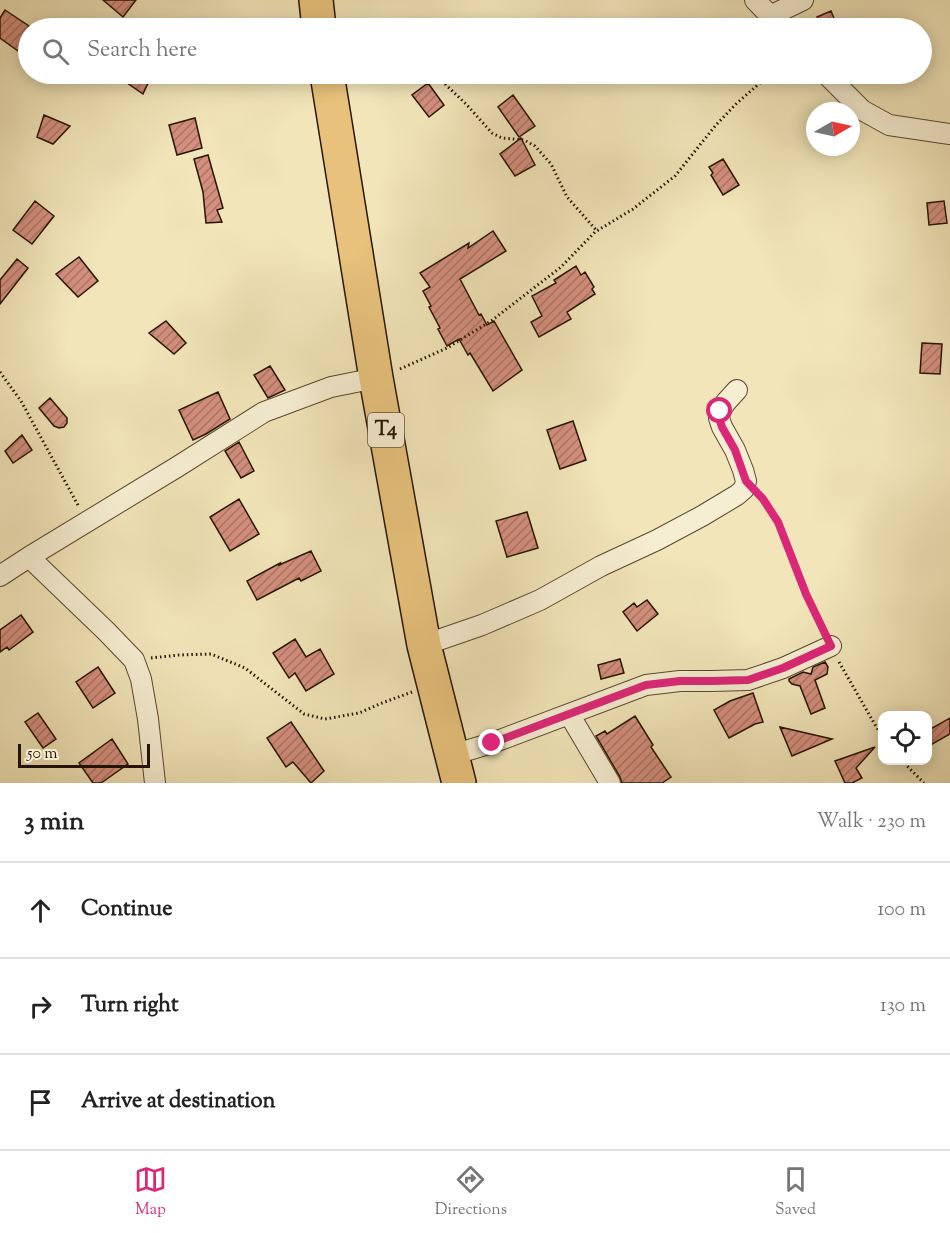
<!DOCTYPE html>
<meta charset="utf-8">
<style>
:root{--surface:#fff;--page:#f2f2f2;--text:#222;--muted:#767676;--line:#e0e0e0;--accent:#db2777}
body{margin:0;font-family:"Sorts Mill Goudy",serif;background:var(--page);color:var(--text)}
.controls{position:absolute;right:18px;bottom:18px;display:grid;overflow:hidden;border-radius:12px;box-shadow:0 3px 15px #0003}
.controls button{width:54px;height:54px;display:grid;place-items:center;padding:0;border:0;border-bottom:2px solid var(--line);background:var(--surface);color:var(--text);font:30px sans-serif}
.compass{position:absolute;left:806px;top:102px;width:54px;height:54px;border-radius:50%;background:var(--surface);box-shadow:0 3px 15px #0003;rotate:81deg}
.scale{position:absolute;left:18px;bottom:15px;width:132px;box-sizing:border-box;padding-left:6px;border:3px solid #271400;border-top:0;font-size:16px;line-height:21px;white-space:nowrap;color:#271400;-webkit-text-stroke:4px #f6eed2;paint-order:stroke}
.stop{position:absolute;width:18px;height:18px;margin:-14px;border:4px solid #db2777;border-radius:50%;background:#fff}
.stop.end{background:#db2777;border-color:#fff;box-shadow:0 2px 6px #0008}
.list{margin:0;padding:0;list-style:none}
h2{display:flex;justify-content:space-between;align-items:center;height:78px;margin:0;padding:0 24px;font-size:26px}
h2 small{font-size:20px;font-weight:400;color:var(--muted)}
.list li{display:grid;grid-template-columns:39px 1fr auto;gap:18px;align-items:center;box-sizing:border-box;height:96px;padding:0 24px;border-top:2px solid var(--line)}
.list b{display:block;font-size:22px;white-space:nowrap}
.list em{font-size:20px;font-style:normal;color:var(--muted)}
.icon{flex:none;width:33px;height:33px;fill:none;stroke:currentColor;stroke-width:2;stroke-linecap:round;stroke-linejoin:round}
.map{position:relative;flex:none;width:950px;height:783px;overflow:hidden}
.search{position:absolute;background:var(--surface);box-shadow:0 3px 15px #0003;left:18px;right:18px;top:18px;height:66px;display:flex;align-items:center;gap:15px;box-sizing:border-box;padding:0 21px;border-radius:33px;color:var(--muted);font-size:22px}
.sheet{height:366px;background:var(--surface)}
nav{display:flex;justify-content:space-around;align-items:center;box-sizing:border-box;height:84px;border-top:2px solid var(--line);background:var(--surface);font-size:16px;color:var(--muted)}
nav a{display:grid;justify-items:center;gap:3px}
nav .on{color:var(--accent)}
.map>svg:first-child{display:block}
.building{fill:url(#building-hatch);stroke:#271400;stroke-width:1.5}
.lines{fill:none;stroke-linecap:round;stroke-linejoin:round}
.street-casing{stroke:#5a482e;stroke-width:22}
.highway-casing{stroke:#271400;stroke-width:36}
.path{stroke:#271400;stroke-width:3;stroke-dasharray:1.5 3;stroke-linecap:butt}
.street{stroke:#f6eed2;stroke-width:20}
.highway{stroke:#e8c27c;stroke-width:33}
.route{stroke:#db2777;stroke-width:8}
.labels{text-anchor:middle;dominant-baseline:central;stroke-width:5;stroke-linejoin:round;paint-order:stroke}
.shield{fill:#f6eed2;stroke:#65553f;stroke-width:1.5}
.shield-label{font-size:20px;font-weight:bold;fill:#271400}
</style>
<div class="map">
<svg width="950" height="783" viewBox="0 0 950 783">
<defs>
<pattern id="building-hatch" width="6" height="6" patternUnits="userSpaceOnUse" patternTransform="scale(1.5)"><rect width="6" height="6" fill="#d48f7e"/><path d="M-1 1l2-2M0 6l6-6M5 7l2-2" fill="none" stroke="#ac7465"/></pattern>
</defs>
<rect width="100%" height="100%" fill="#f1e5b9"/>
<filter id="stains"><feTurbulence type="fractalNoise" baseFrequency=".00333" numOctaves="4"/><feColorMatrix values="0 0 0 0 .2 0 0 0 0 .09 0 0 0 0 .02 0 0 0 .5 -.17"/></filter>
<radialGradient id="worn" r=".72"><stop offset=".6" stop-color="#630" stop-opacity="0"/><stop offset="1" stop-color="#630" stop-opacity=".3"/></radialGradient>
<path class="building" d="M103,0H136L123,17Z
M5,10L32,28H28V35L18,51L0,38V18Z
M831,11L838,28H821L817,17Z
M114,74H140L149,81L143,94Z
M428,83L444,105L429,117L412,95Z
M513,95L535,126L519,137L498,107Z
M44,115L70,126L53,144L37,137Z
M195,118L202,148L177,155L169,125Z
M521,138L535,165L515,176L500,154Z
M208,155L223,208L217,210L222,222L206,223L203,192L194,159Z
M723,159L739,185L723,195L711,175L713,173L709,167Z
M35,201L54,216L32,244L13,230Z
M944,201L947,223L929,225L927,203Z
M493,231L506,251L460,279L479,315L481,314L487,325L494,321L522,370L493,391L470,353L468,355L459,339L447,346L438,329L440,328L429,307L431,306L423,291L430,287L420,273L469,243L468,248Z
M79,257L98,281L78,297L56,274Z
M17,259L28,268L0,304V280Z
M576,266L581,275L585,272L594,287L592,289L595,294L567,312L571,319L539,337L531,322L542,316L532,296L556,283L554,280Z
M166,321L186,343L174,354L149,333Z
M922,343L942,344L940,374L920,373Z
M270,366L285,390L268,398L254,375Z
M218,392L230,419L206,434L193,440L179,410Z
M50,398L67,418V423L64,427L59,428L54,426L39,408Z
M573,421L586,460L560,469L547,430Z
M22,435L32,450L13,463L5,451Z
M239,442L254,471L241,478L225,451Z
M239,499L259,534L230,551L210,517Z
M527,512L538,548L507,557L496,521Z
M311,551L321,571L301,581L299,578L257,600L247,581L280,563L279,565Z
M647,600L658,614L637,631L623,612L634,603L637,607Z
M21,615L33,632L9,650L7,647L0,652V630Z
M295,639L306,657L320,649L334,674L306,691L295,673L289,678L273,653Z
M620,659L624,673L601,679L598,665Z
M825,662L828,667L827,674L815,680L825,708L811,714L800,686L792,684L789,681V679L803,672L811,674L813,667Z
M98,667L115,693L93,708L76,682Z
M753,693L763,722L755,724L729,738L714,710L730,701Z
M38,713L56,739L43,748L25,722Z
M635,716L653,745L651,747L671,777L662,783H622L620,777L596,736L605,731L607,734Z
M950,718V734L927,747V731Z
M291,722L324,771L311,783L293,762L286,767L267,738Z
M780,727L832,739L792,756Z
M112,739L128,764L101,783H93L79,763Z
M875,747L856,768L862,778L852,783H845L835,761Z"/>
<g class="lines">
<defs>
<path id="street" d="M755,0L782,28
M770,16L803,0
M826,74L862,110L889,125L950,134
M29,557L106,631L134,660L141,679L148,719L155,783
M0,576L29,557L177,467L264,412L331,387L376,378
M424,645L482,625L540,600L601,566L657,540L702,516L737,495L744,489L746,481L743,470L735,450L722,427L719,418L720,411L726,402L737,390
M569,714L610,783
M452,755L492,743L646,685L680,681H712L748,680L783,668L831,646"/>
<path id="highway" d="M316,0L319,28
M327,74L376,378L424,645L459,783"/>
</defs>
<use href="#street" class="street-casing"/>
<use href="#highway" class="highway-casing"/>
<path class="path" d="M430,74L445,84L466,104L492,133L502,138L524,140L535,146L551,164L567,197L597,231
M400,369L447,348L491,321L561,267L595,232L633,209L675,176L716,125L736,104L770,74
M0,372L21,401L79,507
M759,495L778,522L806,594L823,629
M151,658L179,655L211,654L245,668L304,714L325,719L359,713L382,703L412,692
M839,662L874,723L882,736
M901,760L924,783"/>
<use href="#street" class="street"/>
<use href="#highway" class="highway"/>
</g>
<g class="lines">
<path class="route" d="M492,743L646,685L680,681H712L748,680L783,668L831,646L806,594L778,522L763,499L746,481L735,450L722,427L719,418L720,411"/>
</g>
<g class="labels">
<rect class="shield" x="368" y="413" width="36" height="34" rx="4.5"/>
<g class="shield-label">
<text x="386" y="430">T4</text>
</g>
</g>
<rect width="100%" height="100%" filter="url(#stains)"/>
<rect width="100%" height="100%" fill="url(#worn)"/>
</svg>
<div class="controls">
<button><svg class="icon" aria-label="locate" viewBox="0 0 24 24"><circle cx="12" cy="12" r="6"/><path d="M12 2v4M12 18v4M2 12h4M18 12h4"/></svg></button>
</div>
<svg class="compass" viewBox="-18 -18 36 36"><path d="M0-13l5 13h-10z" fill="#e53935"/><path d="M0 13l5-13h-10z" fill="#767676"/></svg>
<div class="scale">50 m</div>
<div class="stop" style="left:720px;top:411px"></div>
<div class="stop end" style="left:492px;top:743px"></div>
<div class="search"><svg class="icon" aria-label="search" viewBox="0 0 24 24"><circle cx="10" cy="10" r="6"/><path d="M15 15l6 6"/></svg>Search here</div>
</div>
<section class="sheet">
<h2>3 min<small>Walk · 230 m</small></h2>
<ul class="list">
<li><svg class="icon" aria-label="ahead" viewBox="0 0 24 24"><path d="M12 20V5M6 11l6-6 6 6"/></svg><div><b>Continue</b></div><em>100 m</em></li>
<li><svg class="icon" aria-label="right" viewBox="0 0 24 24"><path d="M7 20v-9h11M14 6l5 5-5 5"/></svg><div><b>Turn right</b></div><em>130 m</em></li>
<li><svg class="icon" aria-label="arrive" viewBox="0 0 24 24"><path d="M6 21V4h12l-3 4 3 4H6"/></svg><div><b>Arrive at destination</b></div></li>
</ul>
</section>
<nav>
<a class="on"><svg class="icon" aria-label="map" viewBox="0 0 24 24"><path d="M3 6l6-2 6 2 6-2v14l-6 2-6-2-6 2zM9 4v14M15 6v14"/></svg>Map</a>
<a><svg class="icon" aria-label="directions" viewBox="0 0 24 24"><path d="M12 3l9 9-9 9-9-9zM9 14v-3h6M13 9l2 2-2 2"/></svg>Directions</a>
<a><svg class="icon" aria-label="saved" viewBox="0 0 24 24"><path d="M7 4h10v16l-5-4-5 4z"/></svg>Saved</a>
</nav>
